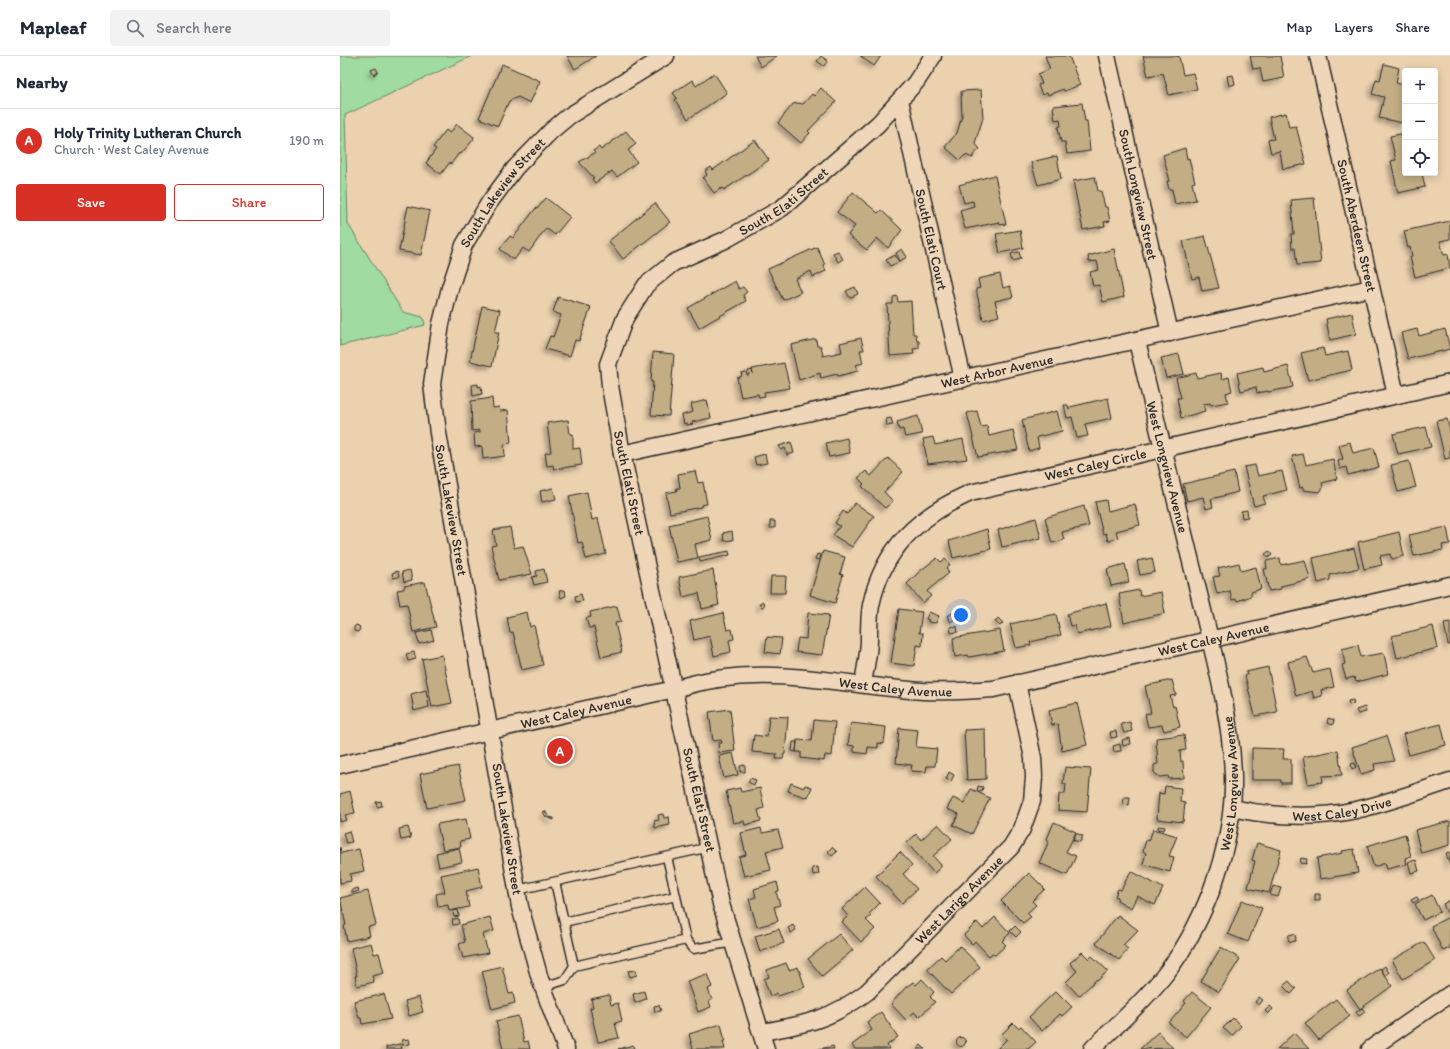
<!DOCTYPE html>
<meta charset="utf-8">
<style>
:root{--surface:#fff;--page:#f2f2f3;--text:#1f2937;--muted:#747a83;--line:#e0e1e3;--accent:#d93025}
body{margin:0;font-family:Itim,sans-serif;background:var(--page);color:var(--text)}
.controls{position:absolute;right:12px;top:12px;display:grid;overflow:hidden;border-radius:4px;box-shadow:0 2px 10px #0003}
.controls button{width:36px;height:36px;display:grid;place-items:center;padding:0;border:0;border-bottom:1px solid var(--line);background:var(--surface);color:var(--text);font:20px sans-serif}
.you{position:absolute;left:621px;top:559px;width:14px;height:14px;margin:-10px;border:3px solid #fff;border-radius:50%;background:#1a73e8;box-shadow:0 0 0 6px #1a73e833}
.badge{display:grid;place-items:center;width:26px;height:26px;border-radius:50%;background:var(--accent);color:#fff;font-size:13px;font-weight:700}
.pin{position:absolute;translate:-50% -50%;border:2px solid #fff;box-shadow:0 1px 4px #0006}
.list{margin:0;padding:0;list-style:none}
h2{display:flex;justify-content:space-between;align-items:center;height:52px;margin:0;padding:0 16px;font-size:17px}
h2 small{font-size:13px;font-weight:400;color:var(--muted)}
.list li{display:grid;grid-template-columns:26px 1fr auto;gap:12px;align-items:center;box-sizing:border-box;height:64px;padding:0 16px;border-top:1px solid var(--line)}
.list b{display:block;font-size:15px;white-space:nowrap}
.list p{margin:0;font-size:13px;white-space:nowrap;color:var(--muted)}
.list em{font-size:13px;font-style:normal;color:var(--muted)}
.actions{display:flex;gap:8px;padding:12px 16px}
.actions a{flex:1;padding:9px 0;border:1px solid var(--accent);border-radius:4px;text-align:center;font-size:14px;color:var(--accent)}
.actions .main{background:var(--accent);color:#fff}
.icon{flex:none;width:22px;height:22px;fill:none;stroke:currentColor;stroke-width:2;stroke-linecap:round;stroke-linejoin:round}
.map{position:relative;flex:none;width:1110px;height:993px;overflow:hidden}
header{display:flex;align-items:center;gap:24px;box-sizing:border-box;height:56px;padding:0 20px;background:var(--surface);border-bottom:1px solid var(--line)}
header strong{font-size:19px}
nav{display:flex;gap:22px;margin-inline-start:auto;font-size:14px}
.search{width:280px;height:36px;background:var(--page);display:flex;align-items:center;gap:10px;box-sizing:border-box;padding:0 14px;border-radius:4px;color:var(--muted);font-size:15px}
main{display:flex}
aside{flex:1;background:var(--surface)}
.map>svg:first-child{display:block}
.green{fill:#a0dba1;stroke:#668366}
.building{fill:#c3ad84;stroke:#2b2b2b;filter:url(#shadow)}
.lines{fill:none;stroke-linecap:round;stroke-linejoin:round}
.service-casing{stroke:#2b2b2b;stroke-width:11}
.minor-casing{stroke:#2b2b2b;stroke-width:19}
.service{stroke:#f0d6b8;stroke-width:8}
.minor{stroke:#f0d6b8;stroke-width:16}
.labels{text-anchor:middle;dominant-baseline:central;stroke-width:3;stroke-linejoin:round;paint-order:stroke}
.street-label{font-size:14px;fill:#2b2b2b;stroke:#f0d6b8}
</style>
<header>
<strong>Mapleaf</strong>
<div class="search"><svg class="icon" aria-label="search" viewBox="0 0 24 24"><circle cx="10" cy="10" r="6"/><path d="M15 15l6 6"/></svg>Search here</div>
<nav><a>Map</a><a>Layers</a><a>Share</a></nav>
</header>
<main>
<aside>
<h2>Nearby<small></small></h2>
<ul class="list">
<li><span class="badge">A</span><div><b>Holy Trinity Lutheran Church</b><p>Church · West Caley Avenue</p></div><em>190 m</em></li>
</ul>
<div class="actions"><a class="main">Save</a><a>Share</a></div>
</aside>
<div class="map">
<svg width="1110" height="993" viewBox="0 0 1110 993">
<defs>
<filter id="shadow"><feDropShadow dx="-3.5" dy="3.5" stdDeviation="2" flood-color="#0004"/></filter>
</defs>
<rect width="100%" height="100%" fill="#ebd1ae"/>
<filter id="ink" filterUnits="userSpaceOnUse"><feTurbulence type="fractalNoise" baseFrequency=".025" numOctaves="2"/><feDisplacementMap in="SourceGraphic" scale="8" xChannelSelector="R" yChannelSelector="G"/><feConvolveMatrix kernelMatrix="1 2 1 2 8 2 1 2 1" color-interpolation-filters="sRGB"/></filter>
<g filter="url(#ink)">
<path class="green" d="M0,0H132L5,59L8,168L63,256L83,261L85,269L0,290Z"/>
<path class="building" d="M227,0H256L235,13Z
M415,0H437L421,11Z
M481,0L488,5L484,10L477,5Z
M520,0H541L534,10Z
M705,0H729L740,29L724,35L723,33L708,39L707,37L702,39L698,29L702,28L698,18L710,13Z
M803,0H839L843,19L853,17L857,33L829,39L823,17L808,20Z
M910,0H940L944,22L923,26L920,12L913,13Z
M162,8L200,25L190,47L178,41L169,45L158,70L139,62Z
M1044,8L1059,12L1056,27L1065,29V58L1063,67L1039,62L1044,41L1032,38L1036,23L1040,24Z
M36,12L38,16L34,19L31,14Z
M374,17L387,37L348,63L335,44L337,42L333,37L352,24L356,30Z
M893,19L895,28L889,30L887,20Z
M481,32L496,46L468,75L470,77L461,87L438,67L453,48L457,47L463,48L472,38L474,40Z
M641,34L643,62L635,87L640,93L633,99V102L625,99L620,104L605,91L617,77L622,60L621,35Z
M742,47L745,65H747L750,95L727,98L725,86H721L718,71L721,70L720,63L715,64L713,50Z
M946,57L949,71L956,70L966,108L943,113L940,95L931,97L928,84L934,83L929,61Z
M117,68L134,81L133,84L121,98L119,97L111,108L110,106L101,118L86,107L96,93L93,91L106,74L110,77Z
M286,75L296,88L288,94L297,106L277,121L272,115L255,127L252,123L254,122L239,106L253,98L255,97L253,95L259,91L261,94Z
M1065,77V117H1082L1085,131L1058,137L1051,105L1056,104L1050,80Z
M415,84L429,104L384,134L382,132L374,137L363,122L367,119L365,115L371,111L373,114Z
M845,92L847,103L849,102L855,126L852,127L856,144L835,148L832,133H829L827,125H830L823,99Z
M717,100L721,123L698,129L691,106Z
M651,120H655L666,168L660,169L659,166L625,173L620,154L634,150L633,145L624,147L619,129Z
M755,121L758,135H761L765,151H767L770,165L764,166L765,170L743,174L733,125Z
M513,136L538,157L541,154L562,174L548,192L537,182L527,194L508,179L515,170L497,156Z
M206,142L230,161L215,179L206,172L189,196L183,192L174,204L160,193L170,180L173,182L196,152L197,153Z
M974,142L981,207L957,209L955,192H952L951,178H954L951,144Z
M315,147L330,166L283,203L269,185Z
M68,150L90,155L81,199L59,195Z
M1110,165V183L1100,185L1104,199L1108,198L1110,212L1075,221L1070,201L1072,200L1070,191L1068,192L1064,175Z
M680,174L683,192L660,197L656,178Z
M865,180L879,232L862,235L859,221L852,223L843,185Z
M477,191L485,209L484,210L486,215L473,221L471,215L455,223L461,236L443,244L428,213Z
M562,193L567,201L560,205L556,197Z
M774,193L784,241L763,246L759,229L753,230L750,216L759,214L757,205L749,206L748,200Z
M498,195L503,203L498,206L493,197Z
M679,196L681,203L673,205L671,198Z
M555,199L559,206L550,210L546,204Z
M660,218L663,232L670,230L673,241L655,245L659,260L643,264L636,233L640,232L638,223Z
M395,225L399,233L403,231L407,236L403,239L406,245L359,272L348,252Z
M515,231L518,238L510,242L506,235Z
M557,240L558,246L571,245L573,278H576L577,285H579V292L573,293L574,298L550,300L547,248H553V241Z
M218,241L251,251L239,285L235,284L230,300L205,293L210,280L213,281L221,259L213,256Z
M142,250L160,254L155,276H159L152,310L130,305Z
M1012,257L1016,278L990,284L986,263Z
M1077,273L1079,280L1105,273L1110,293L1068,303L1061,277Z
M521,282L524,294H520L523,307L516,309L518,315L498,320L497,318L481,322L480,317L459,324L451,289L476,283L477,290H481L483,300L502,296L500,287Z
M983,292L985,300L1008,295L1012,314L968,324L961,297Z
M313,296L334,298L329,360L311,359L313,326H311Z
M839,298L844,318L826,322L821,302Z
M444,307L450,332L424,336L425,340L419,341L418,338L401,341L397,322L402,320L401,317L406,316L407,319H409L408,315L412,314L413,318L412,313Z
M948,310L953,331L928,336V335L917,337L916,331L901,335L897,317L923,311L924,316Z
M856,317L857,322L881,317L882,323L889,321L892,335L886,337L888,346L871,349L870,347L863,348L865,355L841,362L837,342H841L836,322Z
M138,328V331L141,330L142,338L133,340L132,329Z
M152,342L153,352L159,351L160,355L168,354L171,387L164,388L165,400L143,403L142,390L135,391L134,377L140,376V374L132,375L131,345Z
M768,342L772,362L745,368L748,380L737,382L732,361L727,362L724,349H728L729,354L730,351Z
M367,344L371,362L352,366L353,368L347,369V367L344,368L342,359L353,356L351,348Z
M637,355L641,371L647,370L649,380L673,374L678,394L638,401L627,357Z
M717,355L722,375L697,381L699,392L689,395L682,364Z
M578,360L582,378L565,381L563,373L559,374L557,366Z
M551,362L553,369L547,370L546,363Z
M1107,363L1110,374V402L1105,403L1096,365Z
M228,364L230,378H233V393L240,392L242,409L214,413L213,409L207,410L205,397L211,396L207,367Z
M1086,371L1091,391L1058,398L1053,378Z
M593,381L595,389L623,383L627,403L588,408L583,383Z
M507,382L510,397L489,401L486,387Z
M451,386L454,397L447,399L445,392L441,394L439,390Z
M1010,386L1013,397L1034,392L1039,411L1008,419L1006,411L1000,413L998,405L1003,403L999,389Z
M425,398L427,407L416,409L414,401Z
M963,398L966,409L993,403L997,423L982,427L983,432L980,436L963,434V431L960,432L952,400Z
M548,402L563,416L544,436L553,445L545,452L522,430L524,428L518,422L526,415L531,420Z
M1069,405L1076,431L1058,436L1051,409Z
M915,409L918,420L942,415L947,434L923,440L925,447L914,450L904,411Z
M355,415L358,427L363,426L367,448L361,449V451L330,457L326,437L337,435L336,432H340L338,418Z
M894,416L898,436L871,443L873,451L866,453L863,441L847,445L843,428Z
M213,432L216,443L202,446L200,435Z
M247,436L252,464L258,462L266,498L246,503L242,486L238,487L229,440Z
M766,444L768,455L795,448L800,469L776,475L778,482L768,485L766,477L763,478L755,446Z
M515,447L534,460L512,491L493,479L500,470L495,467L503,455L507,458Z
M744,450L749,470L722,476L724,484L712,487L705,462Z
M907,454L908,461L902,462L901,455Z
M367,460L372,484L355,488L358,502L337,506L329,469Z
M696,462L701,482L662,491L658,474Z
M430,465H435V472H430Z
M170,471L174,492L183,490L192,518L159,524L151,490L156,489L153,474Z
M1107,471L1110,488L1102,489L1103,494L1074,500L1069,479Z
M647,473L651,493L613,502L609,485Z
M392,475L393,484L384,485L383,477Z
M1059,476L1064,500L1052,503L1050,498L1040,500L1042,509L1024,513L1018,486Z
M1014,492L1019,512L990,519V524L978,527L973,502Z
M389,495L390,499L360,506L359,501Z
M483,495L505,501L500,518L503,519L495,547L470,539Z
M929,495L932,499L928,502L925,498Z
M477,498L481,499L480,504L475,503Z
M597,502L601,506L605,503L610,509L606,512L609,517L587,535L591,540L583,547L567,528L580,515Z
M812,502L815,516L800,519L797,505Z
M940,502L941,509L965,504L970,523L941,530V533L929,535L924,513H927L926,505Z
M899,507L901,515L916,511L921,533L911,536V540L897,545L896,543L892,544L890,535L877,538L873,521L880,520L878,512Z
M785,508L789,526L771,530L767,513Z
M204,513L207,526L194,529L192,521L197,520L196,515Z
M70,514L72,524L64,526L62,516Z
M373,514L379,549L362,553L359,537L343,541L339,521Z
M58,515L59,521L53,522L52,517Z
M431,520H446L445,537H430Z
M85,526L96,571L73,576L67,548L60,549L57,534L64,533V530Z
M225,534L226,540L221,542L219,535Z
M799,534L800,540L821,536L825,557L784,567L779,538Z
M241,538L243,545L236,546L235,540Z
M422,545L425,548L422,552L419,549Z
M766,547L771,570L737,578L735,569L730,570L727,558Z
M277,550L281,566L275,567L282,596L261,601L254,571L249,572L246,562L251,561L250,556Z
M559,553L582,556L579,577H583L582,590L577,589L574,610L551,607Z
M187,556L190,571L194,569L203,609L182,614L173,576L170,577L167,561Z
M589,556L599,560L596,567L588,566L589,564L586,563Z
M383,557L387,574L392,573L394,583L389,584L391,596L374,600L370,580L354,584L350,565Z
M468,557L489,559L482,599L456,596L458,582L466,583Z
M612,557L616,562L611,566L607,560Z
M716,558L721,579L690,586L691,589L676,592L670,568Z
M658,562L663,567L660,570L655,566Z
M1110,566V589H1108L1104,567Z
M16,569L19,570L20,573L18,576L14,575V571Z
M617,570L618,576L611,577L610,571Z
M1093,570L1098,592L1057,602L1052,580Z
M91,574L94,584L79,588L76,577Z
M660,574L664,595L629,601L628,599L615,601L613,582Z
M427,581L442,582L440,598L425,596Z
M1018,589L1021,601L1044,597L1048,618L1016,626L1014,621L1006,623L1002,609L1005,608L1002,593Z
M74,596L76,603L68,605L66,598Z
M102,599L112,647L92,651L82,603Z
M967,601L973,617L990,613L994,631L981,634L982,640L974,642L972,635L956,640L948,606Z
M928,611L937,656L915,660L905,619H907L906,616Z
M832,624L836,639L830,640L833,651L835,650L840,671L824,675L822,669L808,671L805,658L811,657L805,630Z
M86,634L89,651L74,655L71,638Z
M1013,644L1014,648L1009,649L1008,645Z
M737,647L747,689L722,695L718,668L712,669L709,654Z
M1025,651L1026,656L1018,658L1016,654Z
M390,653L395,695L379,697L378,687H382L381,684L373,685L369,656Z
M429,660L448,661L445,698H444L443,703H436L437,698L412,696L414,679L427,681Z
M988,662L994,664L993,669L987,667Z
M474,664L495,666L492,700L485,699L484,705L461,702V696H456L457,684L472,685Z
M790,666L792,675L784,677L781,668Z
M511,667L546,671L544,688L538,687V692L528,691L527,698L514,696V690L508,689Z
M1101,668L1106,689L1069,699L1063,678Z
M559,672L578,674L576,691L597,693L595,710H587L586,716L571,715L572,709L556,707Z
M645,673L646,723L627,724L624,674Z
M776,675L777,681L771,682L770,676Z
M844,679L846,694L840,695L841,706L843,705L844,722L829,723L828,720L820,721L817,719L814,716V709L818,708L816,682Z
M1046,680L1054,705L1034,708L1035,714L1021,718L1012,691Z
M790,682L791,688L783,690L782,684Z
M453,686H457L456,696L452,695Z
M780,688L781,695L774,696L773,690Z
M912,692L944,693L943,703H951V727H941V724H912Z
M998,694L1002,719L982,720L983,726L968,728L963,701Z
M393,697L398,719L384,722L379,700Z
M1015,707L1016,711L1012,713L1011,708Z
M405,709V716H400V710Z
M118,710L126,744L87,752L80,718Z
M725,711L751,713L747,756L718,754L719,738H725L726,728H723Z
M609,716L614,719L611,725L606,723Z
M410,722L416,724L414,729L408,726Z
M451,727L464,732L465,729L472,731L468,741L466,740L465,741L448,735Z
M638,730L643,731L642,736L637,735Z
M825,730L841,732L840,746L845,747L843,766L817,763L819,737L824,738Z
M400,732L401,736L420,732L424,752L418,754L421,765L405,769L404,765L393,767L386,735Z
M631,733L650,742L632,778L613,769L619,758L607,753L613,742L624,747Z
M10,735L15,757L5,759L7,764L0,766V738Z
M784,741H790L789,749L783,748Z
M41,745L42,750L37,751L36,746Z
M205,755L209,761L214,762V764L206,761L203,756Z
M323,758L324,762L329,761L330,769L315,772L314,765L319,764L318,759Z
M126,763L130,783L120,785L121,791L103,794L97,768Z
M1110,765V789L1081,797L1075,774Z
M714,766L736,776L726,796L736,800L727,819L699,807L709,785L707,783Z
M598,768L612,783L593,800L602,810L594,817L567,787L576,778L581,784Z
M818,770L825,771L824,774L818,773Z
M68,771L71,782L61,784L59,773Z
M421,772L422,777L438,774L443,791L426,795L431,814L404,820L399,801L406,799L401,777Z
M813,773L837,780L829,800L834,801L830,816L803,808L806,797L803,795L806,784L809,785Z
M9,775L12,786L6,787L3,777Z
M736,777L743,780L740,786L733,784Z
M1065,778L1071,800L1065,802L1067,808L1047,813L1045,807L1034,811L1027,790Z
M917,787L941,794L929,837L908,832L915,805L912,804Z
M0,791L1,797L19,793L24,815L10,818L11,825L0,827Z
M492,791L497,796L492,800L488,795Z
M119,792L122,806L99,811L96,797Z
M1014,793L1018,817L980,823L977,802L1003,797L1002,795Z
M560,796L572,809L563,818L577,833L562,847L536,820Z
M1110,796V810L1106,797Z
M961,802L967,803L966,808L960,807Z
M1076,804L1079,815L1071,817L1068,806Z
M138,811L142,831L126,835L129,851L109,855L108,849L98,851L96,838L105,836L101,819Z
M478,811L479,818L473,819L472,812Z
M791,815L823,832L815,849L797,840L791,852L777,844L778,841L775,840L778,833L781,834Z
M689,817L705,833L692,845L696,849L687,857L691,861L683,867L661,845Z
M437,826L439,835L436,836L440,849L434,851L438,865L417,871L409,843L416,841L414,833Z
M933,830L941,832L938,841L930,839Z
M525,831L540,847L529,858L531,860L526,864L535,873L521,886L502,866L508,860L502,853Z
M18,832L19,835L12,837V834Z
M28,835L36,869L28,871L30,880L7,885L4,870L6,869L0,842Z
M975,838H980V844H975Z
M1092,839L1100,856L1083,864L1075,848Z
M1077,841L1079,844L1073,847L1071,844Z
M902,844L922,852L908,886L888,878Z
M1110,844V892L1103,895L1091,870L1109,861L1103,848Z
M118,854L119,860L114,861L113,855Z
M778,859L798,874L783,889L788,893L779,904L756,887Z
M150,861L154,875L143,878L148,897L123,902L119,888L125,886L121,869Z
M655,861L670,877L662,885L666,889L655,899L652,897L649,900L635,885L632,888L624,879L637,866L643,873Z
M118,862L119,868L113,869L112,864Z
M453,869L456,874L451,877L448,872Z
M675,870L681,876L676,881L670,875Z
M439,873L444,887L420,896L415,880Z
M948 882a4 4 0 1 1 8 0a4 4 0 1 1-8 0Z
M499,878L513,894L482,920L468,903Z
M1084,886L1095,904L1063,923L1052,904Z
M31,887L34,898L39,897L44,917L32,920L34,926L17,930L15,920H17L11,892Z
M620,890L640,911L611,938L587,913L601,900L605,904Z
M881,891L900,903L879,936L861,925Z
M742,896L749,903L752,900L768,915L758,924L757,923L739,940L726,926L737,915L730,907Z
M446,907L449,914L458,911L465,931L438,940L437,937L430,940L424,923L429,921L427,914Z
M162,910L169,938L173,937L175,947L152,953L142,915Z
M1045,910L1049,917L1045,920L1041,913Z
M1040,912L1052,930L1020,953L1007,934Z
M296,914L297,919L290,921L288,915Z
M367,918L372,931L368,933L372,944L369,945L371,951L358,956L347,925Z
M582,923L594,936L590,941L595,946L579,961L574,956L566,964L551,948L565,932L573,926L576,929Z
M949,925L956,933L951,938L943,930Z
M304,935L306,943L295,947L293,938Z
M716,935L732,951L722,960L720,958L702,975L689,961Z
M852,936L871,951L846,981L829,967L846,947L844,945Z
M44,938L51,963L22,968L21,962H19L14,945Z
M269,939L271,949L278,947L282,965L275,967L279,982L258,986L250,952L253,951L251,943Z
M79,941L83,956L69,960L65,945Z
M919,941L923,944L919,949L915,946Z
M996,943L1010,960L979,984L965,967Z
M319,949L321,955L315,956L314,950Z
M930,950L933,953L928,958L925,955Z
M1022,952L1025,956L1019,960L1016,956Z
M541,956L558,981L547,989L549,993H515L512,989L532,974L527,966Z
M178,960L184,986L188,985L190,993H163L156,965Z
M893,962L901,970L892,980L883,972Z
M673,967L678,972L681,970L696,986L688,993H657L667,983L662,978Z
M381,968L385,985H383L385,993H353L349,978Z
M818,976L833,992L800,993Z
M954,977L969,993H937Z
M616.5 986a4.5 4.5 0 1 1 9 0a4.5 4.5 0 1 1-9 0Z
M69,983L70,988L62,989V984Z
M60,988L62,993H46V991Z
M293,989L294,993H278Z
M581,989L585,993H577Z
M493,990L494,993H479Z"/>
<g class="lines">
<defs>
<path id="service" d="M327,801L346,884
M215,826L234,910
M177,834L370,791
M224,866L336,840
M203,931L225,924L234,910L346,884L353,893L394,886"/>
<g id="minor">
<path id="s1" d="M767,0L830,277"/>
<path id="s2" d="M978,0L1056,339"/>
<path id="s3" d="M560,44L623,323"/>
<path id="s4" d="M282,398L1031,232"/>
<path id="s5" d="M523,628C525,613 529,598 529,583C529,572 529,560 531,549C543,492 579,460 630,437L1110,327"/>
<path id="s6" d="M0,709L334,633C422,605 495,629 583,635C607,636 629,635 653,633L1110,529"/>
<path id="s7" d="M892,752C933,761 975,763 1016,754C1048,747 1079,735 1110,725"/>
<path id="s8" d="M422,976C466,968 490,964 527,936L671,791L682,773L692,745L694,721L693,702L677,627"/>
<path id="s9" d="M226,993L200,923L180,851L98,377L92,328L101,268L110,232L124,189L149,147L175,112L211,75L229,60L326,0"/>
<path id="s10" d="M426,993L381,848L282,398L270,330L268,308L285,262L306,229L333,207L385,184L442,152L538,68L576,26L593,0"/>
<path id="s11" d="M752,993C778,968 805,944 827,916C867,863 895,785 893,719C891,658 873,597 859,538C838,454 817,369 797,285"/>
<path d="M1030,993L1110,938"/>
</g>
</defs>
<use href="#service" class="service-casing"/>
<use href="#minor" class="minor-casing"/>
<use href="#service" class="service"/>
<use href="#minor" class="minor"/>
</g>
</g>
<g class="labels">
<g class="street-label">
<text stroke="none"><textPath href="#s9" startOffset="888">South Lakeview Street</textPath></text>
<text stroke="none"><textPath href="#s1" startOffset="142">South Longview Street</textPath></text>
<text stroke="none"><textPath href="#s10" startOffset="954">South Elati Street</textPath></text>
<text stroke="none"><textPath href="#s2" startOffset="174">South Aberdeen Street</textPath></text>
<text stroke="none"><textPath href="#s3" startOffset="143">South Elati Court</textPath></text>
<text stroke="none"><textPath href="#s4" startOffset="384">West Arbor Avenue</textPath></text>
<text stroke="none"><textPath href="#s5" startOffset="364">West Caley Circle</textPath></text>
<text transform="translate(827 411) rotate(76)">West Longview Avenue</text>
<text transform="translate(289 427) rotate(78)">South Elati Street</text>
<text transform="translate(111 454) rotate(80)">South Lakeview Street</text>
<text stroke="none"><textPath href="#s6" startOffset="890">West Caley Avenue</textPath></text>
<text stroke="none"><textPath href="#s6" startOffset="566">West Caley Avenue</textPath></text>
<text stroke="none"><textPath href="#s6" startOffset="242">West Caley Avenue</textPath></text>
<text stroke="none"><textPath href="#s11" startOffset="310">West Longview Avenue</textPath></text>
<text transform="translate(359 744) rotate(77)">South Elati Street</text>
<text stroke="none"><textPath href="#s7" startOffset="111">West Caley Drive</textPath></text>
<text transform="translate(167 773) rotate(81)">South Lakeview Street</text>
<text stroke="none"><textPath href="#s8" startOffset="244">West Larigo Avenue</textPath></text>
</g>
</g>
</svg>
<div class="controls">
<button>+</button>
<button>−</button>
<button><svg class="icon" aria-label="locate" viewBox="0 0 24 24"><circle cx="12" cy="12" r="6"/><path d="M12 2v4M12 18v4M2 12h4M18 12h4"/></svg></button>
</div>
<div class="you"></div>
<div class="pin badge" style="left:220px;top:695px">A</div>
</div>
</main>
